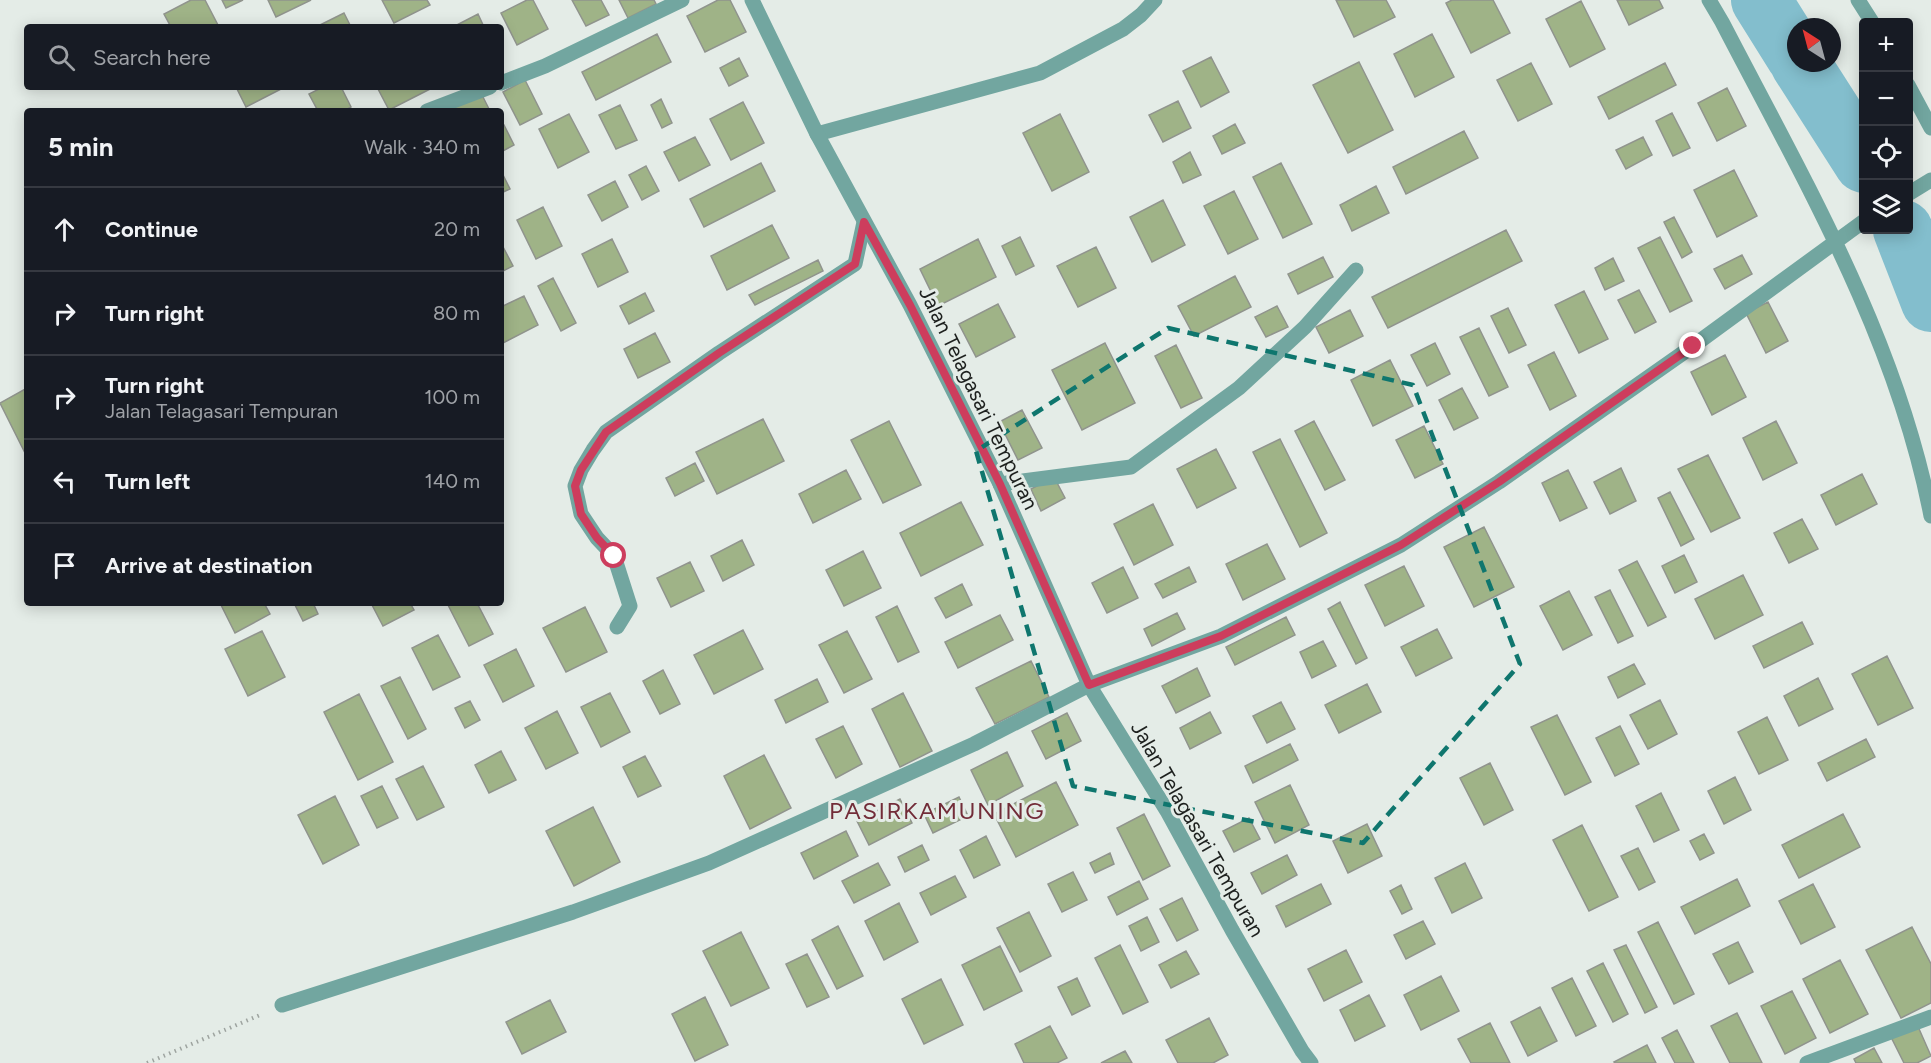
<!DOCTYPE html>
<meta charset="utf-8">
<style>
:root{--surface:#171b24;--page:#242831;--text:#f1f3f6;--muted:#9ea1a6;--line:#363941}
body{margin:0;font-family:Figtree,sans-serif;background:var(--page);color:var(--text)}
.controls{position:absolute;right:18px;top:18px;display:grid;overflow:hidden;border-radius:6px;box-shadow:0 3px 15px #0003}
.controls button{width:54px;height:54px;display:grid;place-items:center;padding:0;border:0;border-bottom:2px solid var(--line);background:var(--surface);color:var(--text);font:30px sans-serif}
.compass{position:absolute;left:1787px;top:18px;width:54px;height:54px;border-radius:50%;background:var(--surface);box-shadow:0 3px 15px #0003;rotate:324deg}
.stop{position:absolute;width:18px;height:18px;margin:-14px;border:4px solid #cd3d5d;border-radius:50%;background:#fff}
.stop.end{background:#cd3d5d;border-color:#fff;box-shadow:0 2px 6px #0008}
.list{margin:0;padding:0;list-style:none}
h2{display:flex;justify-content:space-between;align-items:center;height:78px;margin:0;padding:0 24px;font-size:26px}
h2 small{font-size:20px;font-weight:400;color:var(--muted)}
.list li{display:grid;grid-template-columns:39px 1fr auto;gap:18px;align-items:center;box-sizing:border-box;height:84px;padding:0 24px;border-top:2px solid var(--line)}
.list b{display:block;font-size:22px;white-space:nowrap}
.list p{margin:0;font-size:20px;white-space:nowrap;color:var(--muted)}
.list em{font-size:20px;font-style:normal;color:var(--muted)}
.icon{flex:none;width:33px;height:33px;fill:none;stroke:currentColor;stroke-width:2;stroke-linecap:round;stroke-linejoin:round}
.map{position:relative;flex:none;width:1931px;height:1063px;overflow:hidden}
.search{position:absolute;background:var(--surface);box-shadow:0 3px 15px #0003;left:24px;top:24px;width:480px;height:66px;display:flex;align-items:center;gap:15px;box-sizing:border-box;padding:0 21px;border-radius:6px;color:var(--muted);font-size:22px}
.panel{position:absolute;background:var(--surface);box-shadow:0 3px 15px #0003;left:24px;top:108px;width:480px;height:498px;border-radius:6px}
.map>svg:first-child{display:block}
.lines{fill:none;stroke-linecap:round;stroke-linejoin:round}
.river{stroke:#83becd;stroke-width:60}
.building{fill:#9fb387;stroke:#90948d;stroke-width:1.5}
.path{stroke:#9ea4a0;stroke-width:4;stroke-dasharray:1.5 4.5;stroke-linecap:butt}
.minor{stroke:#72a6a0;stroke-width:15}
.tertiary{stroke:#72a6a0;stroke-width:15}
.route{stroke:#cd3d5d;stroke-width:8}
.marked{fill:none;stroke:#0f766e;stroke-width:4.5;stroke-dasharray:12 8;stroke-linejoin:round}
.labels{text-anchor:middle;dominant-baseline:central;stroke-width:6;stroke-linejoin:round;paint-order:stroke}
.street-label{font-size:21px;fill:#1d201e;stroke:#e4ece7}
.quarter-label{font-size:24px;letter-spacing:1.5px;fill:#722c38;stroke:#e4ece7}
</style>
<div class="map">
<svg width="1931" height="1063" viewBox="0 0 1931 1063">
<rect width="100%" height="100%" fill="#e4ece7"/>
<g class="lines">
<path class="river" d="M1761,0L1796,56
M1800,63L1864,163
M1903,230L1931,302"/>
</g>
<path class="building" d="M191,0H205L219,27H171L164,14Z
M222,0H243L226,8Z
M268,0H311L276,17Z
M382,0H427L430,5L394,23Z
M527,0H533L548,29L517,45L501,13Z
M572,0H601L609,15L586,26Z
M619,0H654L656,4L628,18Z
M718,0H730L746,32L705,52L687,16Z
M1336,0H1386L1395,17L1354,37Z
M1452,0H1493L1510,33L1471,53L1446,3Z
M1617,0H1659L1663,8L1629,25Z
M1581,1L1605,49L1570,67L1546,19Z
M344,13L351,27H316Z
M478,14L484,27H453Z
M657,34L671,62L596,100L582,72Z
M1432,34L1454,77L1415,97L1394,54Z
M1211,57L1229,92L1201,107L1183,71Z
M739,58L748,76L729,86L720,68Z
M1359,62L1393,130L1348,153L1313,85Z
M1531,63L1552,104L1518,121L1497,80Z
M1665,63L1676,85L1609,119L1598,97Z
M525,80L542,114L520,125L503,92Z
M236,87H282L283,88L246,107Z
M323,87H341L351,107L344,111H318L309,94Z
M377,87H434L389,110Z
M1727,88L1746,126L1717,141L1698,103Z
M481,93L490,111H446Z
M661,99L672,123L662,128L651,105Z
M1178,101L1191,128L1163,142L1149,115Z
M743,102L764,143L731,160L710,119Z
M620,105L637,140L616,149L599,115Z
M1672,113L1690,148L1673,156L1656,121Z
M569,114L589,152L558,168L539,129Z
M1060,114L1089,172L1052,191L1023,133Z
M1235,124L1245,143L1222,154L1213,136Z
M504,125L514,145L501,152V127Z
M1464,131L1478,158L1406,194L1393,167Z
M695,137L710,165L679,181L664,152Z
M1643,137L1652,155L1626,169L1616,150Z
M1190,152L1201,175L1183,183L1173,162Z
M761,163L775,191L704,227L690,199Z
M1281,163L1312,224L1283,238L1253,177Z
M646,166L659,191L642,200L629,175Z
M1734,170L1757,216L1717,237L1694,190Z
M501,171L510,189L501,193Z
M615,181L628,207L602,221L588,195Z
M1376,186L1389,213L1352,231L1340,205Z
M1234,191L1258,239L1228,254L1204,206Z
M1163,200L1185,245L1152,262L1130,217Z
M543,207L562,246L536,259L517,220Z
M1674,217L1692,252L1682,258L1664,222Z
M772,225L789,258L727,290L711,256Z
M1506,230L1522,261L1388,328L1372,297Z
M1020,237L1034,266L1016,275L1002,246Z
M1660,237L1692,301L1670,312L1638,248Z
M612,239L628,272L598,287L582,254Z
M978,239L996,277L938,306L920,269Z
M501,243L513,266L501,272Z
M1096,247L1116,288L1078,307L1057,266Z
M1742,255L1752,274L1725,289L1714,269Z
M1323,257L1333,277L1298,294L1288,274Z
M1613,258L1624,281L1605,290L1595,268Z
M818,260L823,271L755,305L749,295Z
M1235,276L1251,307L1194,336L1178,306Z
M553,278L576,323L561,331L538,286Z
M1639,290L1656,322L1635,333L1618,300Z
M1584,291L1608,339L1579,353L1555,305Z
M645,293L654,311L629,324L620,306Z
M524,296L538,325L501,344V307Z
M1768,302L1788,341L1766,353L1746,313Z
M998,304L1015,337L976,357L959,324Z
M1277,306L1288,327L1266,337L1255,317Z
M1508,308L1526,345L1509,353L1491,316Z
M1350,310L1363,336L1329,353L1316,327Z
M1479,328L1508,387L1489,396L1460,337Z
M655,333L670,362L638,378L624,349Z
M1105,343L1135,403L1082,430L1052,370Z
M1435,343L1450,374L1427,386L1411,355Z
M1176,345L1202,398L1181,408L1155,356Z
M1554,352L1576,396L1550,410L1528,365Z
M1725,355L1746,397L1712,415L1691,372Z
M1390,360L1413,406L1373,426L1351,380Z
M27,388V457L0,403Z
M1462,388L1478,418L1454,430L1439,400Z
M1022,410L1042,448L1018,460L999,422Z
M763,419L784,461L717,494L696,452Z
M889,421L921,485L883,503L851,440Z
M1314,421L1345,480L1325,490L1295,431Z
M1776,421L1797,463L1763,480L1743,438Z
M1424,426L1443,464L1415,478L1396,440Z
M1280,439L1327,533L1300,547L1253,452Z
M1216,449L1236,488L1197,508L1177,469Z
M1708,455L1740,518L1711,532L1678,469Z
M695,463L704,481L675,496L666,478Z
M1621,468L1636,501L1610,514L1594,482Z
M846,470L861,499L813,523L799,494Z
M1568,470L1587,508L1560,521L1542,483Z
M1862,474L1877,504L1836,525L1821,495Z
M1054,477L1065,498L1041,511L1031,489Z
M1670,492L1694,539L1681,546L1658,498Z
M961,502L983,545L921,576L900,533Z
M1153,504L1173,545L1134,565L1114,524Z
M1802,519L1818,549L1789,563L1774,533Z
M1484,527L1514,587L1474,607L1444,547Z
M742,540L754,565L723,581L711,556Z
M1267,544L1285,579L1243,600L1226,564Z
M863,551L881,588L844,606L826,570Z
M1684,555L1697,582L1675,593L1662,566Z
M1637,561L1666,617L1648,626L1619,570Z
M690,562L704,591L671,607L657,578Z
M1404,566L1424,606L1385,626L1365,585Z
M1123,567L1138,598L1107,613L1092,583Z
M1189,567L1196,582L1163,598L1155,584Z
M1743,575L1763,615L1715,639L1695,599Z
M962,584L972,605L946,618L935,598Z
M1610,590L1633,636L1618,643L1595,597Z
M1569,591L1592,635L1563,650L1540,606Z
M1340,602L1367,658L1356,664L1328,609Z
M220,603H264L270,614L235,633Z
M294,603H313L318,614L303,621Z
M371,603H410L414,610L383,626Z
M447,603H477L493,634L469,646Z
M897,606L919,652L898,662L876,617Z
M585,607L607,652L566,672L543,628Z
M1177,613L1185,629L1152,646L1144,629Z
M1000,615L1013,640L958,668L945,642Z
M1286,617L1295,635L1235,665L1226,647Z
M1802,622L1813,644L1764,668L1753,646Z
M1437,629L1452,658L1416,676L1401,647Z
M743,630L763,669L714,694L694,655Z
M262,631L285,677L248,696L225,649Z
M847,631L872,679L844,693L819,645Z
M438,635L460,677L433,690L412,648Z
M1323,641L1336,666L1312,678L1300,652Z
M516,649L534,686L503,702L484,665Z
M1887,656L1913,708L1878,725L1852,674Z
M1031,661L1049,697L995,724L976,688Z
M1634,664L1645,684L1618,698L1608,677Z
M1197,668L1210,696L1176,713L1162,686Z
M663,670L680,704L660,714L643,681Z
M400,677L426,729L408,739L381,686Z
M1818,678L1833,709L1799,726L1784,696Z
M817,679L828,702L786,723L775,700Z
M1367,684L1381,712L1339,733L1325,705Z
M610,693L630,732L601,747L581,707Z
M903,693L932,751L900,767L872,709Z
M359,694L393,762L358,780L324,712Z
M1660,700L1677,734L1648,749L1630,715Z
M470,701L480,720L465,728L455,708Z
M1281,702L1295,729L1267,743L1253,716Z
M557,711L578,753L546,769L525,728Z
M1210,712L1221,733L1190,749L1180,728Z
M1067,713L1081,741L1046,759L1032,731Z
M1557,715L1591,782L1565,795L1531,727Z
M1767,717L1788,760L1759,774L1738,732Z
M843,726L862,764L836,778L816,739Z
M1620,726L1639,764L1615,776L1596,738Z
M1866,739L1875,757L1827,781L1818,763Z
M1290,744L1298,760L1253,783L1245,766Z
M501,751L516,780L489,793L475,765Z
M1007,752L1023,786L988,805L971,770Z
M764,755L791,808L750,829L724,776Z
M645,756L661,786L638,797L623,767Z
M1490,763L1513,810L1484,825L1460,778Z
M423,766L444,807L417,820L396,779Z
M1735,777L1751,810L1724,824L1708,791Z
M1056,782L1078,825L1016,857L994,814Z
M1290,785L1309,825L1275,843L1255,802Z
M382,786L398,818L377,828L361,796Z
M1661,793L1679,830L1654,842L1636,806Z
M335,796L359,845L323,864L298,815Z
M959,797L968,816L933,833L924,814Z
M900,799L912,823L869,845L857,821Z
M593,807L620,862L574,886L546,831Z
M1144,814L1170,866L1143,880L1117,828Z
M1843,814L1860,847L1799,878L1782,845Z
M1249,818L1260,839L1234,852L1223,831Z
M1367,824L1382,856L1348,873L1333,841Z
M1582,825L1618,897L1589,911L1553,840Z
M846,831L858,856L814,879L801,853Z
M1704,834L1714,853L1700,860L1690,841Z
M986,836L1000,865L974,878L960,850Z
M922,845L929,860L905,872L898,857Z
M1638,848L1655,882L1639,890L1621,856Z
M1110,853L1114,864L1095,873L1090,863Z
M1287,855L1297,875L1262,894L1251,873Z
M878,863L890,885L854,903L842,881Z
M1465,863L1482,898L1452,913L1435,878Z
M1073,872L1087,900L1062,912L1048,884Z
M955,876L966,897L931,915L920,893Z
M1737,879L1750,906L1695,934L1681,907Z
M1139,881L1148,899L1117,915L1108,897Z
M1321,884L1331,904L1286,927L1276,906Z
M1813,884L1835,927L1801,944L1779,901Z
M1401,885L1412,909L1402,914L1390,891Z
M1182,898L1198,930L1177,941L1160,909Z
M899,903L918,942L884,960L865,921Z
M1029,912L1051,956L1020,972L997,928Z
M1147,917L1159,942L1141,951L1129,926Z
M1423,921L1435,944L1406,959L1394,935Z
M1658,922L1694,994L1674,1004L1638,932Z
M838,926L863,976L837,989L812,940Z
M1912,927L1931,964V1003L1901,1018L1866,950Z
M741,932L769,988L731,1006L703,951Z
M1738,942L1753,972L1729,984L1713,954Z
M1120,945L1148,1002L1123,1014L1095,958Z
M1626,945L1657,1007L1645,1013L1614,950Z
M1000,946L1022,991L984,1010L962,965Z
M1346,950L1362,982L1324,1001L1308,969Z
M1186,951L1199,974L1171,988L1159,965Z
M807,954L829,997L807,1007L786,964Z
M1840,960L1868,1014L1830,1033L1803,979Z
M1603,963L1628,1014L1613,1022L1587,971Z
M1441,976L1459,1011L1421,1030L1404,995Z
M1077,978L1090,1006L1072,1015L1058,987Z
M1572,978L1596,1026L1576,1036L1552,988Z
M941,979L963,1025L924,1044L902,999Z
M1792,991L1816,1038L1785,1054L1761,1006Z
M1369,995L1385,1026L1355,1041L1340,1010Z
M705,997L728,1045L695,1061L672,1014Z
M550,1000L566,1032L522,1054L506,1022Z
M1540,1007L1557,1041L1528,1056L1511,1022Z
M1737,1013L1762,1063H1730L1711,1026Z
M1209,1018L1228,1055L1213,1063H1178L1166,1040Z
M1916,1022L1931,1056L1917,1063H1904L1890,1035Z
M1490,1023L1510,1063H1471L1458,1039Z
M1050,1026L1067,1058L1057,1063H1024L1015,1044Z
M1677,1030L1694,1063H1675L1662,1038Z
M1647,1045L1656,1063H1615L1614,1062Z
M1874,1048L1882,1063H1856L1854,1059Z
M1125,1051L1132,1063H1101Z"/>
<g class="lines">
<path class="path" d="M147,1063L260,1015"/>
<path class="minor" d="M1709,0L1722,22C1804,180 1897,339 1931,516
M501,83L545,66L682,0
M427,111L490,87
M817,134L1040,73L1123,29L1141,15L1155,0
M1908,194L1931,180
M1000,484L1131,467L1239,388L1305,327L1356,270
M617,627L630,606L614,556L597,538L581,514L575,486L581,470L593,450L606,432L719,353L855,264L864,222
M282,1005L573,912L709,863L974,744L1089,685L1221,636L1401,545L1499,482L1693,346L1864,221
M1807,1063L1931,1017"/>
<path class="tertiary" d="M752,0L817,134L910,305L1000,484L1089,685L1167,811L1232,930L1302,1051L1311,1063
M1858,0L1872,22
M1908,85L1931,128"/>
</g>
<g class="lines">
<path class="route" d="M614,556L597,538L581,514L575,486L581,470L606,432L719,353L855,264L864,222L910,305L1000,484L1089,685L1221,636L1401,545L1499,482L1693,346"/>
</g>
<path class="marked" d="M1168,328L1413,385L1520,664L1363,843L1073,786L976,451Z"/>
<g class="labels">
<g class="street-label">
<text transform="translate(979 398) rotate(64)">Jalan Telagasari Tempuran</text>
<text transform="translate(1198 829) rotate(60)">Jalan Telagasari Tempuran</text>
</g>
<g class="quarter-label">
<text x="937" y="810">PASIRKAMUNING</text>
</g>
</g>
</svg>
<div class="controls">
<button>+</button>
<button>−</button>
<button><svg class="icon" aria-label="locate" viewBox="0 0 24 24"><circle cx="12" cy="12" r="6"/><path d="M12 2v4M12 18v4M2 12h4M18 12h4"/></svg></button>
<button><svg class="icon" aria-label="layers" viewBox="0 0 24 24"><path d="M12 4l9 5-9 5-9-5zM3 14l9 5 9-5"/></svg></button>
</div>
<svg class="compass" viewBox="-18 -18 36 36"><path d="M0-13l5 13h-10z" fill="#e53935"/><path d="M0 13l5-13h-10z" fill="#9ea1a6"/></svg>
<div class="stop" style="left:614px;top:556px"></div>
<div class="stop end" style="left:1693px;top:346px"></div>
<div class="search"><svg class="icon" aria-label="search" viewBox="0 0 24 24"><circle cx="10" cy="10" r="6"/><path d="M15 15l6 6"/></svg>Search here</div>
<section class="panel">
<h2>5 min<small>Walk · 340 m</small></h2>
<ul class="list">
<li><svg class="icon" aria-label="ahead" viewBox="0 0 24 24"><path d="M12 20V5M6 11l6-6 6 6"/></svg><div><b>Continue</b></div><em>20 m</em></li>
<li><svg class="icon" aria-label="right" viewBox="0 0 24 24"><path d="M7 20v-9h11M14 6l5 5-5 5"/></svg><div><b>Turn right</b></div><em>80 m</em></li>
<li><svg class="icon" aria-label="right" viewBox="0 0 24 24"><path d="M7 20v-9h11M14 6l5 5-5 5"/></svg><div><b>Turn right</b><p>Jalan Telagasari Tempuran</p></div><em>100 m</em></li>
<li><svg class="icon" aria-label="left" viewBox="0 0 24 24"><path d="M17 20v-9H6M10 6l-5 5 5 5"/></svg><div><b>Turn left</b></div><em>140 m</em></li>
<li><svg class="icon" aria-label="arrive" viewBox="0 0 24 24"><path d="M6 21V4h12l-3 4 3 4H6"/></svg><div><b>Arrive at destination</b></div></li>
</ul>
</section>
</div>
